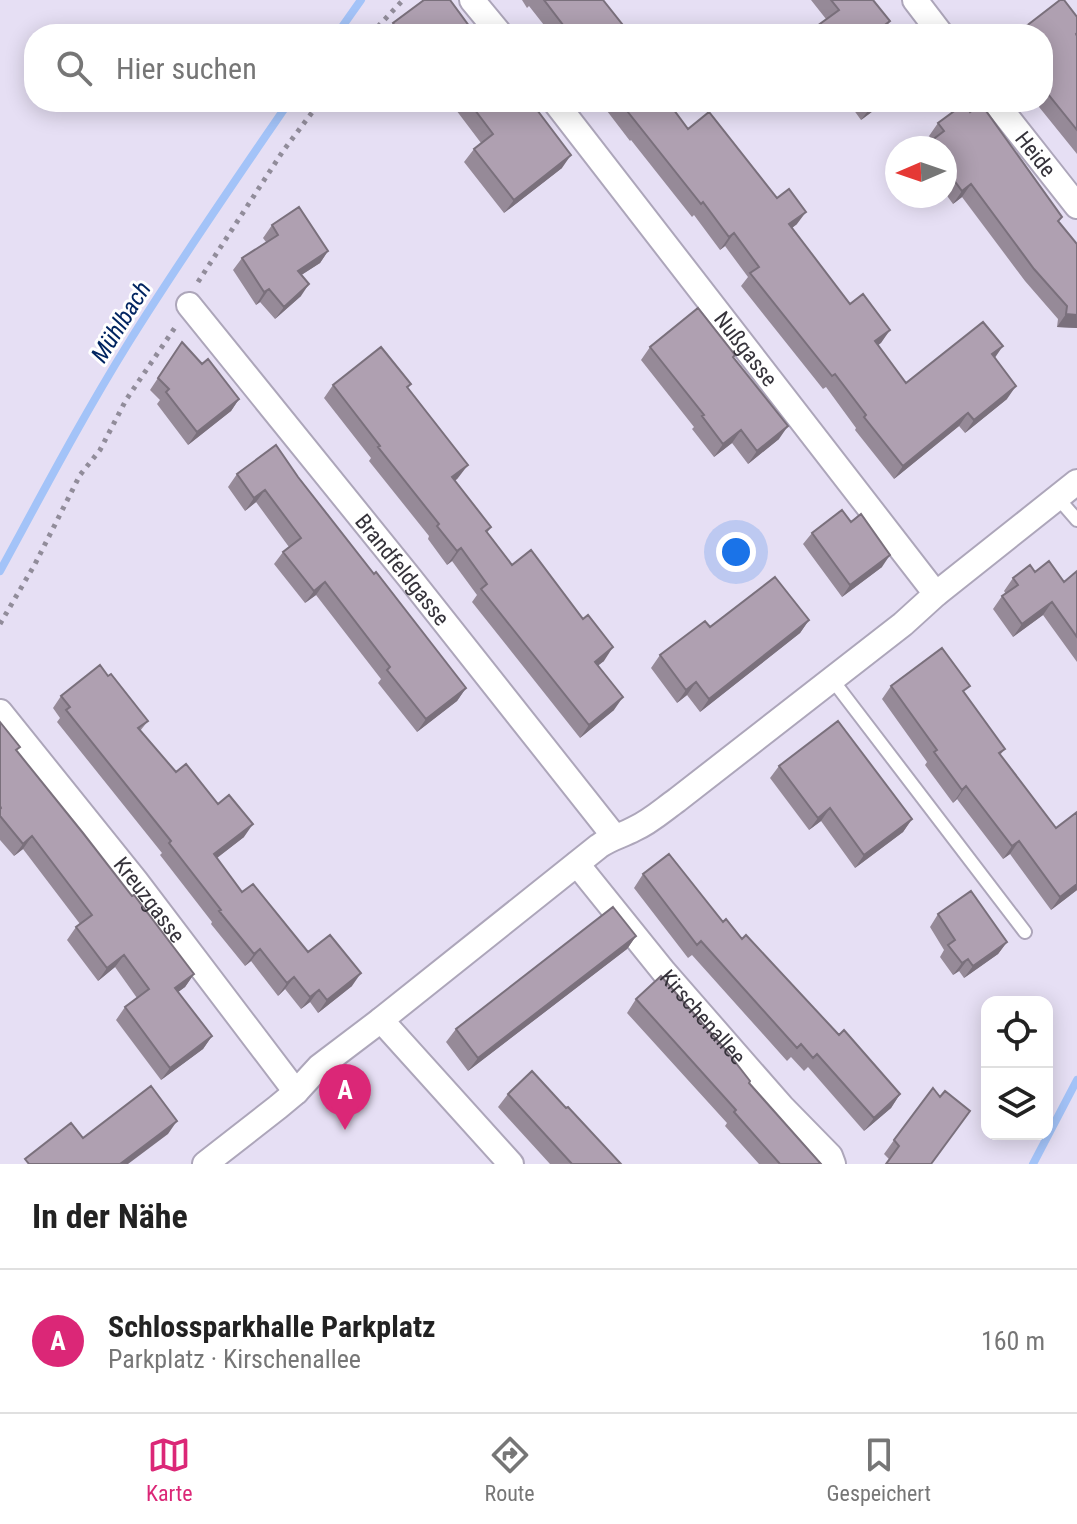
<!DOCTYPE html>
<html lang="de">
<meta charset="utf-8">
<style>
:root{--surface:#fff;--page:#f2f2f2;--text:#222;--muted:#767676;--line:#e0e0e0;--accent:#db2777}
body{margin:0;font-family:"Roboto Condensed",sans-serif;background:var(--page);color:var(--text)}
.controls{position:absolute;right:24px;bottom:24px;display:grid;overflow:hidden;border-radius:16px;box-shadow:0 4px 20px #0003}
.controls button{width:72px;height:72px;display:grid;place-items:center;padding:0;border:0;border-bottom:2px solid var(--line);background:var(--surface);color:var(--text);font:40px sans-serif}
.compass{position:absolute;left:885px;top:136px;width:72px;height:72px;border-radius:50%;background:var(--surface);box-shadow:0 4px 20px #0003;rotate:268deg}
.you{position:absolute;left:736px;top:552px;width:28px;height:28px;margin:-20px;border:6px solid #fff;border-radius:50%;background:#1a73e8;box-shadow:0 0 0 12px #1a73e833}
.badge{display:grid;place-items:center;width:52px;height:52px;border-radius:50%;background:var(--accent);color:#fff;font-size:26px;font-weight:700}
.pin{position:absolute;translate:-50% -66px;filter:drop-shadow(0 2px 4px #0008)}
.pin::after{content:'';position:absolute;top:42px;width:28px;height:24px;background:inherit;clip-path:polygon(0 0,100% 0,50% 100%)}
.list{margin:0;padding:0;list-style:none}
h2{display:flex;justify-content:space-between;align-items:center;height:104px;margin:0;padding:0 32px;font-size:34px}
h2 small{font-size:26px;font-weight:400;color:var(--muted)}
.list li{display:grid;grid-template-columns:52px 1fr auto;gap:24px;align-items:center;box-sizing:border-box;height:144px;padding:0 32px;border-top:2px solid var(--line)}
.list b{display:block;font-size:30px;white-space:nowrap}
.list p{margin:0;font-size:26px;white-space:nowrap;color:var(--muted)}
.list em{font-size:26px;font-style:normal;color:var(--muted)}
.icon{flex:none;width:44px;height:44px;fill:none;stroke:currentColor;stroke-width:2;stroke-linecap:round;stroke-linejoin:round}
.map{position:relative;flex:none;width:1077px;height:1164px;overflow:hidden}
.search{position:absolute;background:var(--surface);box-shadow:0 4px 20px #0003;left:24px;right:24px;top:24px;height:88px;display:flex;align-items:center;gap:20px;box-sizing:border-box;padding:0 28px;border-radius:32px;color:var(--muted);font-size:30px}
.sheet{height:248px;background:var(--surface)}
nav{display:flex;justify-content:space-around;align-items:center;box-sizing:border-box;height:112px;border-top:2px solid var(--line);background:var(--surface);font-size:22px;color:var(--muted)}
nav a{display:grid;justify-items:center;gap:4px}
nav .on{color:var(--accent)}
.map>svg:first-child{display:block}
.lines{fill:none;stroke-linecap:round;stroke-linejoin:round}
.stream{stroke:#a3c3f8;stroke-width:8}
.service-casing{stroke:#ada6ba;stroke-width:16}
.minor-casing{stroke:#ada6ba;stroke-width:28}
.path{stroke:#918c9a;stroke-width:5;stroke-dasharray:4 6;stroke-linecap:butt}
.service{stroke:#fff;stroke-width:12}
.minor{stroke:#fff;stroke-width:24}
.wall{fill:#968a98}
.shaded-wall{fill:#7a707c}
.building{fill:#afa0b1;stroke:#7a707c;stroke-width:2}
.labels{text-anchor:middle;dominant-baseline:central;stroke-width:6;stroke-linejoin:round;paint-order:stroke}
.street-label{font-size:22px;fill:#35323a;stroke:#fff}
.water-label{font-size:24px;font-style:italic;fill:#022561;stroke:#fff}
</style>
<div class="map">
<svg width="1077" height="1164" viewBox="0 0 1077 1164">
<rect width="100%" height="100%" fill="#e6dff4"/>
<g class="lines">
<path class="stream" d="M337,34L361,0
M0,571C42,494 83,416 129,342C180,260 235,181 289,102
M1033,1164L1077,1080"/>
<defs>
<path id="service" d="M1057,497L1077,520
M831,678L1025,932"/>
<g id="minor">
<path d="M472,0L500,34"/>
<path d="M915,0L941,34"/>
<path id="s1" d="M555,102L936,594"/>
<path id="s2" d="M995,102L1077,206"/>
<path id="s3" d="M189,305L409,577L614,836"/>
<path id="s4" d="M0,712L135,880L296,1092"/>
<path id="s5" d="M577,864L664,972L782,1107L830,1156L833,1164"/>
<path d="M381,1020L511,1164"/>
<path d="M205,1164L278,1107L296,1092L319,1067L381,1020L599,846C612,837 621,836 634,829C650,822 663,810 677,800L903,624L936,594L1077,482"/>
</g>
</defs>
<use href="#service" class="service-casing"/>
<use href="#minor" class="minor-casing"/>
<path class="path" d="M371,34L403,0
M198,282L283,151L320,102
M0,624L35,564L80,475L100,450L126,400L176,326"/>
<use href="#service" class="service"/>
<use href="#minor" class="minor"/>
</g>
<path class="wall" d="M522,0H603L630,34H551L529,6L527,8Z
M811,0H873L890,21L881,34H806L826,19Z
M1077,17V154L1035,102H1043V34Z
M393,23L475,34H386Z
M450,102H531L562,168L504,213L464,162L474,149L481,143Z
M603,102H668L688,129L797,224L792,228L850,304L890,330L878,345L906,383L994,358L1007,399L965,433L959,426L894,479L855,430L856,428L826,387L823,389L741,286L748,277L725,246L720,250L694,215L692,217L631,140L630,141L604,107L605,105Z
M848,102H885L861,120Z
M938,123L1059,222L1077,244V328L1057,327L1058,319L1025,281L962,197L953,204L945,193V148H925L932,140L929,136Z
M272,225L328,251L320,263L301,275V296L275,319L260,302L256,305L233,270L242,258L266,242L263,238Z
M182,342L202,364L239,399L231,411L188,445L157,404L160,400L150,390Z
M650,347L734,358L779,439L748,464L732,443L714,457L692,429L694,427L641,360Z
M411,384L408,388L458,478L455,481L491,527L487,533L512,565L604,661L598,665L614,710L580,738L472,602L477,595L452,561L447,565L428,539L429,536L369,461L371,458L324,398L333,385Z
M237,474L298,477L374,574L466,688L457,701L417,732L378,683L381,679L316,595L305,603L274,564L283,552L289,547L256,502L245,511L228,487Z
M812,533L882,567L842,597L803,544Z
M1077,571V662L1043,615L1013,637L993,609L1002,596L1006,594L1004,591L1013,578L1035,572L1064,582Z
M809,620L800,633L700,712L687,695L677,703L651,668L660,655L710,627Z
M108,676L148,721L140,731L176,772L244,837L217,858L242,892L308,952L352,986L318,1013L310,1002L301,1009L285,989L278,996L251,961L245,966L211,924L212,922L160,855L162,853L57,722L60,718L53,708L61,696Z
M891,686L965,694L1005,749L1000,755L1056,828L1077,812V890L1051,910L1010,854L1003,859L957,799L953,803L925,765L927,762L882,699Z
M0,722L17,752L194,974L185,987L178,992L212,1036L203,1049L161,1080L116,1020L125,1007L137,998L115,967L98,981L67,940L76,927L80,924L23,849L14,856L0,840Z
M779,766L912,819L903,832L855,868L821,821L809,830L770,778Z
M643,874L723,922L742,939L900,1094L891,1108L864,1131L808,1067L804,1071L791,1057L787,1061L692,955L688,958L634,888Z
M938,914L1007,942L998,954L964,978L959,971L953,975L940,957L944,950L930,927Z
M636,936L627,949L468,1071L446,1042L456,1029Z
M636,999L749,1083L822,1164H759L725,1126L727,1123L627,1013Z
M508,1094L566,1108L621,1164H550L498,1107Z
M940,1097L889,1159L884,1154L894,1140Z"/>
<path class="shaded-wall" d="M890,21L881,34H873Z
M877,102H885L861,120L871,107Z
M571,155L562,168L504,213L514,200Z
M971,184L962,197L953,204L962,191Z
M806,212L797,224L780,237L789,224Z
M734,233L725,246L720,250L729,237Z
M328,251L320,263L289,283L298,271Z
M309,284L301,296L275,319L284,307Z
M269,289L260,302L256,305L264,292Z
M1066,314L1077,315V328L1057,327Z
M890,330L881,343L866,354L875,341Z
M1003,346L994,359L992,354Z
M1016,386L1007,399L965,433L974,420Z
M239,399L231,411L188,445L197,432Z
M968,413L959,426L894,479L903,466Z
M788,426L779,439L748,464L757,451Z
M741,430L732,443L714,457L723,444Z
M468,465L458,478L443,490L452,477Z
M265,490L256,502L245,511L254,498Z
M461,548L452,561L447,565L457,551Z
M890,555L882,567L842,597L850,585Z
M325,582L316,595L305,603L314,591Z
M1052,602L1043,615L1013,637L1022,624Z
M809,620L800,633L700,712L709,699Z
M613,647L604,661L586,675L595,662Z
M696,682L687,695L677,703L686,690Z
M466,688L457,701L417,732L426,719Z
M623,697L614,710L580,738L589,725Z
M966,786L957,799L953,803L962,790Z
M830,808L821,821L809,830L818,818Z
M912,819L903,832L855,868L864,855Z
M253,824L244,837L205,867L214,854Z
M32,836L23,849L14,856L23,844Z
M1019,841L1010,854L1003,859L1012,846Z
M1077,884V890L1051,910L1060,897Z
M636,936L627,949L468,1071L478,1058Z
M1007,942L998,954L964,978L973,966Z
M260,949L251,961L245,966L254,954Z
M124,955L115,967L98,981L107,968Z
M968,959L959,971L953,975L962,963Z
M361,973L352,986L318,1013L327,1000Z
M194,974L185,987L166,1001L175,988Z
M294,977L285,989L278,996L287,983Z
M319,990L310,1002L301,1009L310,997Z
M212,1036L203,1049L161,1080L170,1068Z
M900,1094L891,1108L864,1131L874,1118Z
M177,1121L168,1134L128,1164H120Z"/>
<path class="building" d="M424,0H450L475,34H401L393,23Z
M544,0H603L630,34H570Z
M831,0H873L890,21L873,34H806L839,10Z
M1060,0H1064L1077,17V33L1076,34L1077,36V130L1043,88V34H1016Z
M469,102H531L571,155L514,200L474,149L493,134Z
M620,102H668L688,129L709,112L777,198L789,189L806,212L789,224L850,304L863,294L890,330L875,341L906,383L983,322L1003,346L992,354L1016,386L974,420L968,413L903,466L864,417L866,415L835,374L832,376L750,273L759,267L734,233L729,237L703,202L701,204Z
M867,102H877L871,107Z
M964,104L970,112L981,104L1062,217L1058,221L1077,244V315L1066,314L1067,306L1034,269L971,184L962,191L945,168V148H930L927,144L944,131L938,123Z
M299,207L328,251L298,271L309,284L284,307L269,289L264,292L242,258L278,235L272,225Z
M698,308L735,355L733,357L788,426L757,451L741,430L723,444L702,416L704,415L650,347Z
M182,342L202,364L208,359L239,399L197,432L166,392L169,389L158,378Z
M381,347L411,384L407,387L468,465L452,477L491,527L486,531L512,565L531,550L583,619L588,615L613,647L595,662L623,697L589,725L481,589L487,584L461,548L457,551L437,526L439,524L378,447L380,446L333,385Z
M276,445L298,477L374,574L376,572L466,688L426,719L387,670L390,667L325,582L314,591L283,552L301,538L265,490L254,498L237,474Z
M842,510L851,522L861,514L890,555L850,585L812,533Z
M1049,561L1064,582L1077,571V637L1052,602L1022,624L1002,596L1018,585L1013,578L1030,565L1035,572Z
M775,577L809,620L709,699L696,682L686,690L660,655L705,621L710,627Z
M942,648L970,686L963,691L1005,749L999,753L1056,828L1077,812V884L1060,897L1019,841L1012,846L966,786L962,790L934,752L937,750L891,686Z
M100,665L108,676L111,674L148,721L138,728L176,772L186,764L218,804L229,795L253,824L214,854L242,892L253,884L308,952L330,935L361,973L327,1000L319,990L310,997L294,977L287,983L260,949L254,954L219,911L221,910L169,843L171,841L66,710L70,707L61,696Z
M838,721L912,819L864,855L830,808L818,818L779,766Z
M0,722L20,747L16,750L83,833L132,896L134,895L194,974L175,988L212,1036L170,1068L125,1007L149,989L124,955L107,968L76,927L92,915L32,836L23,844L0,816V809L1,808L0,806Z
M669,854L723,922L726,919L742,939L746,935L839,1035L844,1030L900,1094L874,1118L817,1054L813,1058L801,1044L797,1048L701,941L697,945L643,874Z
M971,891L1007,942L973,966L968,959L962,963L948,945L955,940L938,914Z
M613,907L636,936L478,1058L456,1029Z
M661,976L725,1049L750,1081L749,1083L821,1164H780L734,1112L736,1110L636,999Z
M532,1071L566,1108L568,1107L621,1164H572L508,1094Z
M151,1086L177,1121L120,1164H29L25,1159L71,1123L83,1138Z
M933,1088L940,1097L945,1091L970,1111L931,1164H886L899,1146L894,1140Z"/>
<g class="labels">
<g class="street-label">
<text stroke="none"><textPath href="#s2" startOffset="66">Heide</textPath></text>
<text stroke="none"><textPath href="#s1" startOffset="312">Nußgasse</textPath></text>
<text stroke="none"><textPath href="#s3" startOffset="340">Brandfeldgasse</textPath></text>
<text stroke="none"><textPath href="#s4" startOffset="240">Kreuzgasse</textPath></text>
<text stroke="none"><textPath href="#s5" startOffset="198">Kirschenallee</textPath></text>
</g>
<g class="water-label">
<text transform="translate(121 322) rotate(-58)">Mühlbach</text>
</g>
</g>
</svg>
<div class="controls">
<button><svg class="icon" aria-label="locate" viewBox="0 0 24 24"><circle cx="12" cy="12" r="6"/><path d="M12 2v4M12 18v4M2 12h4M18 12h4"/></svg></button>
<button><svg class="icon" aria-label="layers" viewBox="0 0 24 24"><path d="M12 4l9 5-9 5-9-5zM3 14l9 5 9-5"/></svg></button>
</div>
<svg class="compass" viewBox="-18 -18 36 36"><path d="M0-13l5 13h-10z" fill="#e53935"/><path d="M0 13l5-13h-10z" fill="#767676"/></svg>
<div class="you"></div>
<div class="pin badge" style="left:345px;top:1130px">A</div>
<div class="search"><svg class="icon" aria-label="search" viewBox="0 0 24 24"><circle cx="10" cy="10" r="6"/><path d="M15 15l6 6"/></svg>Hier suchen</div>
</div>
<section class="sheet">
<h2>In der Nähe<small></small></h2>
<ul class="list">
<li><span class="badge">A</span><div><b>Schlossparkhalle Parkplatz</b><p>Parkplatz · Kirschenallee</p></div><em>160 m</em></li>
</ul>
</section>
<nav>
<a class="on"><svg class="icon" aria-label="map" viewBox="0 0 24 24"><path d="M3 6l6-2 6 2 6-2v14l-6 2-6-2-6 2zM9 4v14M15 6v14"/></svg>Karte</a>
<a><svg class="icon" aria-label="directions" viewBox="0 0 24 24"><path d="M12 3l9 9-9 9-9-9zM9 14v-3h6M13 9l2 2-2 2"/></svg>Route</a>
<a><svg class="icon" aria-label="saved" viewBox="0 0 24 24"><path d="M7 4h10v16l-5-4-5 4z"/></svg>Gespeichert</a>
</nav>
